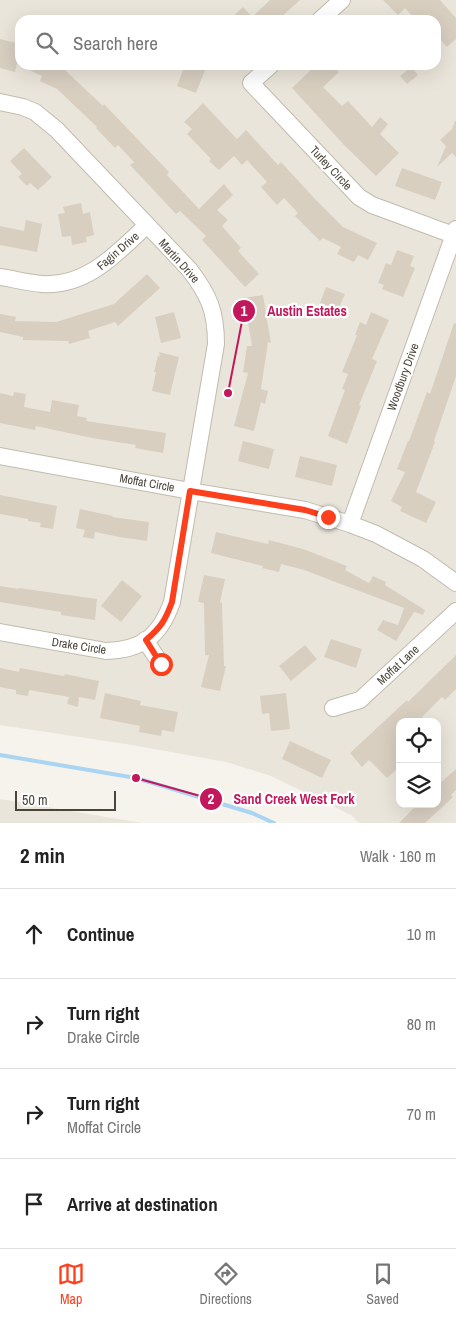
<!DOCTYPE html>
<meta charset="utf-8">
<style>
:root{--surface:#fff;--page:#f6f6f6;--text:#222;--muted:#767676;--line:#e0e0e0;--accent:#fc3f1d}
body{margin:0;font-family:"Archivo Narrow",sans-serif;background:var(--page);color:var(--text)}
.controls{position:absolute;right:15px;bottom:15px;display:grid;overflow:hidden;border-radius:10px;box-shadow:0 5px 20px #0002}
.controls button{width:45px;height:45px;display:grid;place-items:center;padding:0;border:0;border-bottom:1px solid var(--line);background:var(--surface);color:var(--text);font:25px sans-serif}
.scale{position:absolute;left:15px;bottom:12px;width:101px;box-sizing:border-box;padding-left:5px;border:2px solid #4b4439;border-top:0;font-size:14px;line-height:18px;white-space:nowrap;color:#4b4439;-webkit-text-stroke:4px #fff;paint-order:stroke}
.stop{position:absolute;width:15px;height:15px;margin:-11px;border:4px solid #fc3f1d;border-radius:50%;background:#fff}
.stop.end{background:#fc3f1d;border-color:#fff;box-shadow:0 1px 5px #0008}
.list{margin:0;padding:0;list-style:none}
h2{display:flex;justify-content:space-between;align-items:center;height:65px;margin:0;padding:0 20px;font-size:21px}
h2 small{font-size:16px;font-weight:400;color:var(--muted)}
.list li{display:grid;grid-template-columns:32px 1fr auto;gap:15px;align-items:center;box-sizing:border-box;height:90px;padding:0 20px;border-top:1px solid var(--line)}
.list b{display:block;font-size:19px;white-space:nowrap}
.list p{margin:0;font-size:16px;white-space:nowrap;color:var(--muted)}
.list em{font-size:16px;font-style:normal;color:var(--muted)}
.icon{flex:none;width:28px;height:28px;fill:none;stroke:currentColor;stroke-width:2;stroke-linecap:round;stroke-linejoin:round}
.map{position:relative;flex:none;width:456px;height:823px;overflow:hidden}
.search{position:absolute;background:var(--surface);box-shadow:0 5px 20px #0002;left:15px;right:15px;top:15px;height:55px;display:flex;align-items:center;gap:12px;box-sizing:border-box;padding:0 18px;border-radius:15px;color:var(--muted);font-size:19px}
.sheet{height:425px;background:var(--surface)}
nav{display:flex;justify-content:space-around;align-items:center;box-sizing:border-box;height:70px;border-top:1px solid var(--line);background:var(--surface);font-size:14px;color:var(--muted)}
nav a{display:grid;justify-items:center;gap:2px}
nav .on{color:var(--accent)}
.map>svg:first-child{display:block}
.residential{fill:#eae5da;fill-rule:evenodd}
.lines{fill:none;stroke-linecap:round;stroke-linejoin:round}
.stream{stroke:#a9d4f2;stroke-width:4}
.building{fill:#d8cfc1}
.minor-casing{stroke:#c2bbae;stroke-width:18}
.minor{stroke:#fff;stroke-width:16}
.route{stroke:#fc3f1d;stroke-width:6}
.labels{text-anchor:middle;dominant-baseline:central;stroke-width:4.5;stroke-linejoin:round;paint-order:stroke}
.street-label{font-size:12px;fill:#4b4439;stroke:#fff}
.leader{fill:none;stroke:#c2185b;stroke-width:2}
.callout-dot{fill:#c2185b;stroke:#fff;stroke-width:2}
.mark-label{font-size:15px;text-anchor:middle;font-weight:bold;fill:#fff}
.callout-label{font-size:14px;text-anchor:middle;font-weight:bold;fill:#c2185b;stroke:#fff;stroke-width:4.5;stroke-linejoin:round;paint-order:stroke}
</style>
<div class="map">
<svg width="456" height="823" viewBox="0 0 456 823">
<rect width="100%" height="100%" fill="#f6f3ec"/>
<path class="residential" d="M0,0H456V823H359L351,815L271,776L226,762L132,745L0,725ZM20,20H436V65H20ZM400,722H437V804H400Z
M0,799L142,823H0Z"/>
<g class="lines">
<path class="stream" d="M0,755L136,778L252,813L274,823"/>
</g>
<path class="building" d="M270,0H300L278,20H229L243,7L252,17Z
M383,0H440L456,18V39L447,47L436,35V20H416L405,8L398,15Z
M0,39L16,43L14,50L20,51L15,72L0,68Z
M18,65H69L66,71L103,106L104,104L169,172L167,175L199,209L224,184L233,195L217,210L228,220L222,226L241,248L238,251L259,274L245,287L202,240L206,236L180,211L176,214L130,165L134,162L118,145L115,148L96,128L97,127L57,89L40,81L42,76Z
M185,65H207L196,93L177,86Z
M316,65H332L339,72L323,87L342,106L348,101L372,127L380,117L388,124L380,134L399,153L376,176L344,145L292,88Z
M411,67L418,75L407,84L400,76Z
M203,103L237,139L246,130L278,165L281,162L316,200L343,227L377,243L368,260L358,255L354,262L337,254L341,247L323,238L320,241L295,216L298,213L284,198L277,205L261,187L267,182L247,160L242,165L234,156L219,170L209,161L211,159L187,134L192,129L184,122Z
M455,121H456V157L452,153L437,167L446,146L440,140L452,129Z
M24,148L52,177L38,190L30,183L27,186L18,177L22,174L10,161Z
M402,168L442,182L435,200L395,186Z
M81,203L83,214L90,212L94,235L86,237L87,242L72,245L71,236L62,237L58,214L65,213L63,207Z
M26,220L42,224L37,252L0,245V226L24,231Z
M397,250L414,256L410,266L415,268L403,297L382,289L384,285L378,283L386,263L391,265Z
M147,274L160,288L118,326L115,322L88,331L90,338L69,344L68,341L23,340V337L0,332V314L16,317L15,321L56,322L114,304Z
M326,287L345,294L338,310L320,303Z
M263,295L271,343L268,342L261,389L268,391L265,404L261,402L254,431L234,426L248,373L243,372L247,346H252L244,298Z
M174,312L181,338L161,343L155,317Z
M371,312L389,320L372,359L377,361L359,405L361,406L347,444L328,436L345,390L342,389L348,374L342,372L357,335H355L360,322L366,325Z
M454,323L456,324V376L434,441L435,442L416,492L436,502L426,523L400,511L402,507L391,501L405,472L397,469L408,441H409L427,392L430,394Z
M159,352L179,357L170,395L152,391L156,372H154L158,355L160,358Z
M14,392L26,394L24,407L50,412L52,400L79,405L77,416L87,418L86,421L166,433L163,453L135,448L136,445L92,438L36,426L35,430L0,423V393L13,396Z
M243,441L274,449L269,469L238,461Z
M300,456L337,465L332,486L295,477Z
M0,495L57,506L53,529L40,527L41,523L28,521V519L0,514Z
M80,509L113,516L112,517L149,522L147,541L119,537L95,532L94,539L83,537L85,530L76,528Z
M216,532L268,544L269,540L303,549L347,566L345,570L369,583L373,576L386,582L385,585L425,610L423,615L414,612L396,641L377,630L383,620L398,625L404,608L304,570L281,564L279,572L262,568L263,566L211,553Z
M204,575L225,579L220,602L222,603L224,666H226L220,691L201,687L209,655H205L204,603L198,602Z
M122,580L142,596L121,622L101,606Z
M0,586L19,589V588L97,599L95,620L61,615V612L0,602Z
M331,639L362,649L356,668L324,657Z
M305,645L317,659L291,681L279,666Z
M456,655V689L445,700L442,697L422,717L426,722H400V766L387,778L369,760L362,767L350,753L407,700L408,702Z
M0,668L19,672L20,668L64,676L65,674L99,681L95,700L79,697L78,707L67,704L69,697L29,690L28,696L16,694V690L0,687Z
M105,693L141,701L140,705L178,712L174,732L162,730L161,736L139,732L140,726L100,718Z
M286,693L290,729L271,731L269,713L262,714L260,696Z
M290,741L331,760L322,778L282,759Z
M456,769V790L451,795L453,797L425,823H399L418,804H437V786Z"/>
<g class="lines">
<defs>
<path id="minor" d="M320,20L342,0
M271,65L251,83L359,197L372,205L456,236
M0,102L23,107L35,112L57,130L189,269C209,295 216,311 216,344L172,602C160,636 142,650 106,651L0,632
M0,277C14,279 28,283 42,284C87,287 117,253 147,225
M0,456L190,491L305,510L350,524L376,534L423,559L456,583
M350,524L456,229
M145,640L161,664
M333,708L360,700L456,611"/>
</defs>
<use href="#minor" class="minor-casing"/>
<use href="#minor" class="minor"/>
</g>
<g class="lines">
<path class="route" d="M161,664L146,640C161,627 165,621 172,602L190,491L305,510L328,517"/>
</g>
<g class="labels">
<g class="street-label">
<text transform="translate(331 168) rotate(47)">Turley Circle</text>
<text transform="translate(118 251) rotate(-41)">Fagin Drive</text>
<text transform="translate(179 261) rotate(48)">Martin Drive</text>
<text transform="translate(403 377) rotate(-70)">Woodbury Drive</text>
<text transform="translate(147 483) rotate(10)">Moffat Circle</text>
<text transform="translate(79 646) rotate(9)">Drake Circle</text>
<text transform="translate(398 665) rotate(-43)">Moffat Lane</text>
</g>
</g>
<path class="leader" d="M228 393L244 311M136 778L211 799"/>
<g class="callout-dot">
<circle cx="228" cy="393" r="5"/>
<circle cx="136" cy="778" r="5"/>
<circle cx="244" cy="311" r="12"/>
<circle cx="211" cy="799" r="12"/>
</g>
<g class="mark-label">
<text x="244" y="316">1</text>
<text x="211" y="804">2</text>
</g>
<g class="callout-label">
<text x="307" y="316">Austin Estates</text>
<text x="294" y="804">Sand Creek West Fork</text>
</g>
</svg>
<div class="controls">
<button><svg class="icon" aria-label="locate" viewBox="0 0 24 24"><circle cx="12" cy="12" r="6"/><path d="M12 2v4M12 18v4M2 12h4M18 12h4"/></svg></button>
<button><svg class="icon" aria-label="layers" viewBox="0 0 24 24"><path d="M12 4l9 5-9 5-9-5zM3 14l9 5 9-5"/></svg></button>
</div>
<div class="scale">50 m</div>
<div class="stop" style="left:161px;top:664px"></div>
<div class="stop end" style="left:328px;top:517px"></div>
<div class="search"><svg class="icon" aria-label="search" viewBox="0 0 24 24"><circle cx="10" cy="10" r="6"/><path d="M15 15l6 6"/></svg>Search here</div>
</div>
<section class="sheet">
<h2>2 min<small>Walk · 160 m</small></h2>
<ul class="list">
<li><svg class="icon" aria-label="ahead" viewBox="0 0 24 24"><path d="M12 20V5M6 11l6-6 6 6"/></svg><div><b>Continue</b></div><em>10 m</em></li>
<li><svg class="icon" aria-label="right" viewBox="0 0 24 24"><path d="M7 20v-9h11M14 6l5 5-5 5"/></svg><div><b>Turn right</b><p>Drake Circle</p></div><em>80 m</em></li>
<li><svg class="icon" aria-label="right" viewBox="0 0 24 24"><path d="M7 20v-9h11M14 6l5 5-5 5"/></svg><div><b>Turn right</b><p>Moffat Circle</p></div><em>70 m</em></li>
<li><svg class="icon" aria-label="arrive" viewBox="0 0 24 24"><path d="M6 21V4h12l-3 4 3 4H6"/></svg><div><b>Arrive at destination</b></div></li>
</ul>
</section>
<nav>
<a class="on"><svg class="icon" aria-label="map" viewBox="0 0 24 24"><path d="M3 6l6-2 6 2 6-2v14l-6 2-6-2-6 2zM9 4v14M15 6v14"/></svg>Map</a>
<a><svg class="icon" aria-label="directions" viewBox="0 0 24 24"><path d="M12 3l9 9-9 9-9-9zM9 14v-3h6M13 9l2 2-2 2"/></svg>Directions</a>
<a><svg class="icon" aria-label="saved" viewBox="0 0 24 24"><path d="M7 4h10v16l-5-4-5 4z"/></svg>Saved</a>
</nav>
